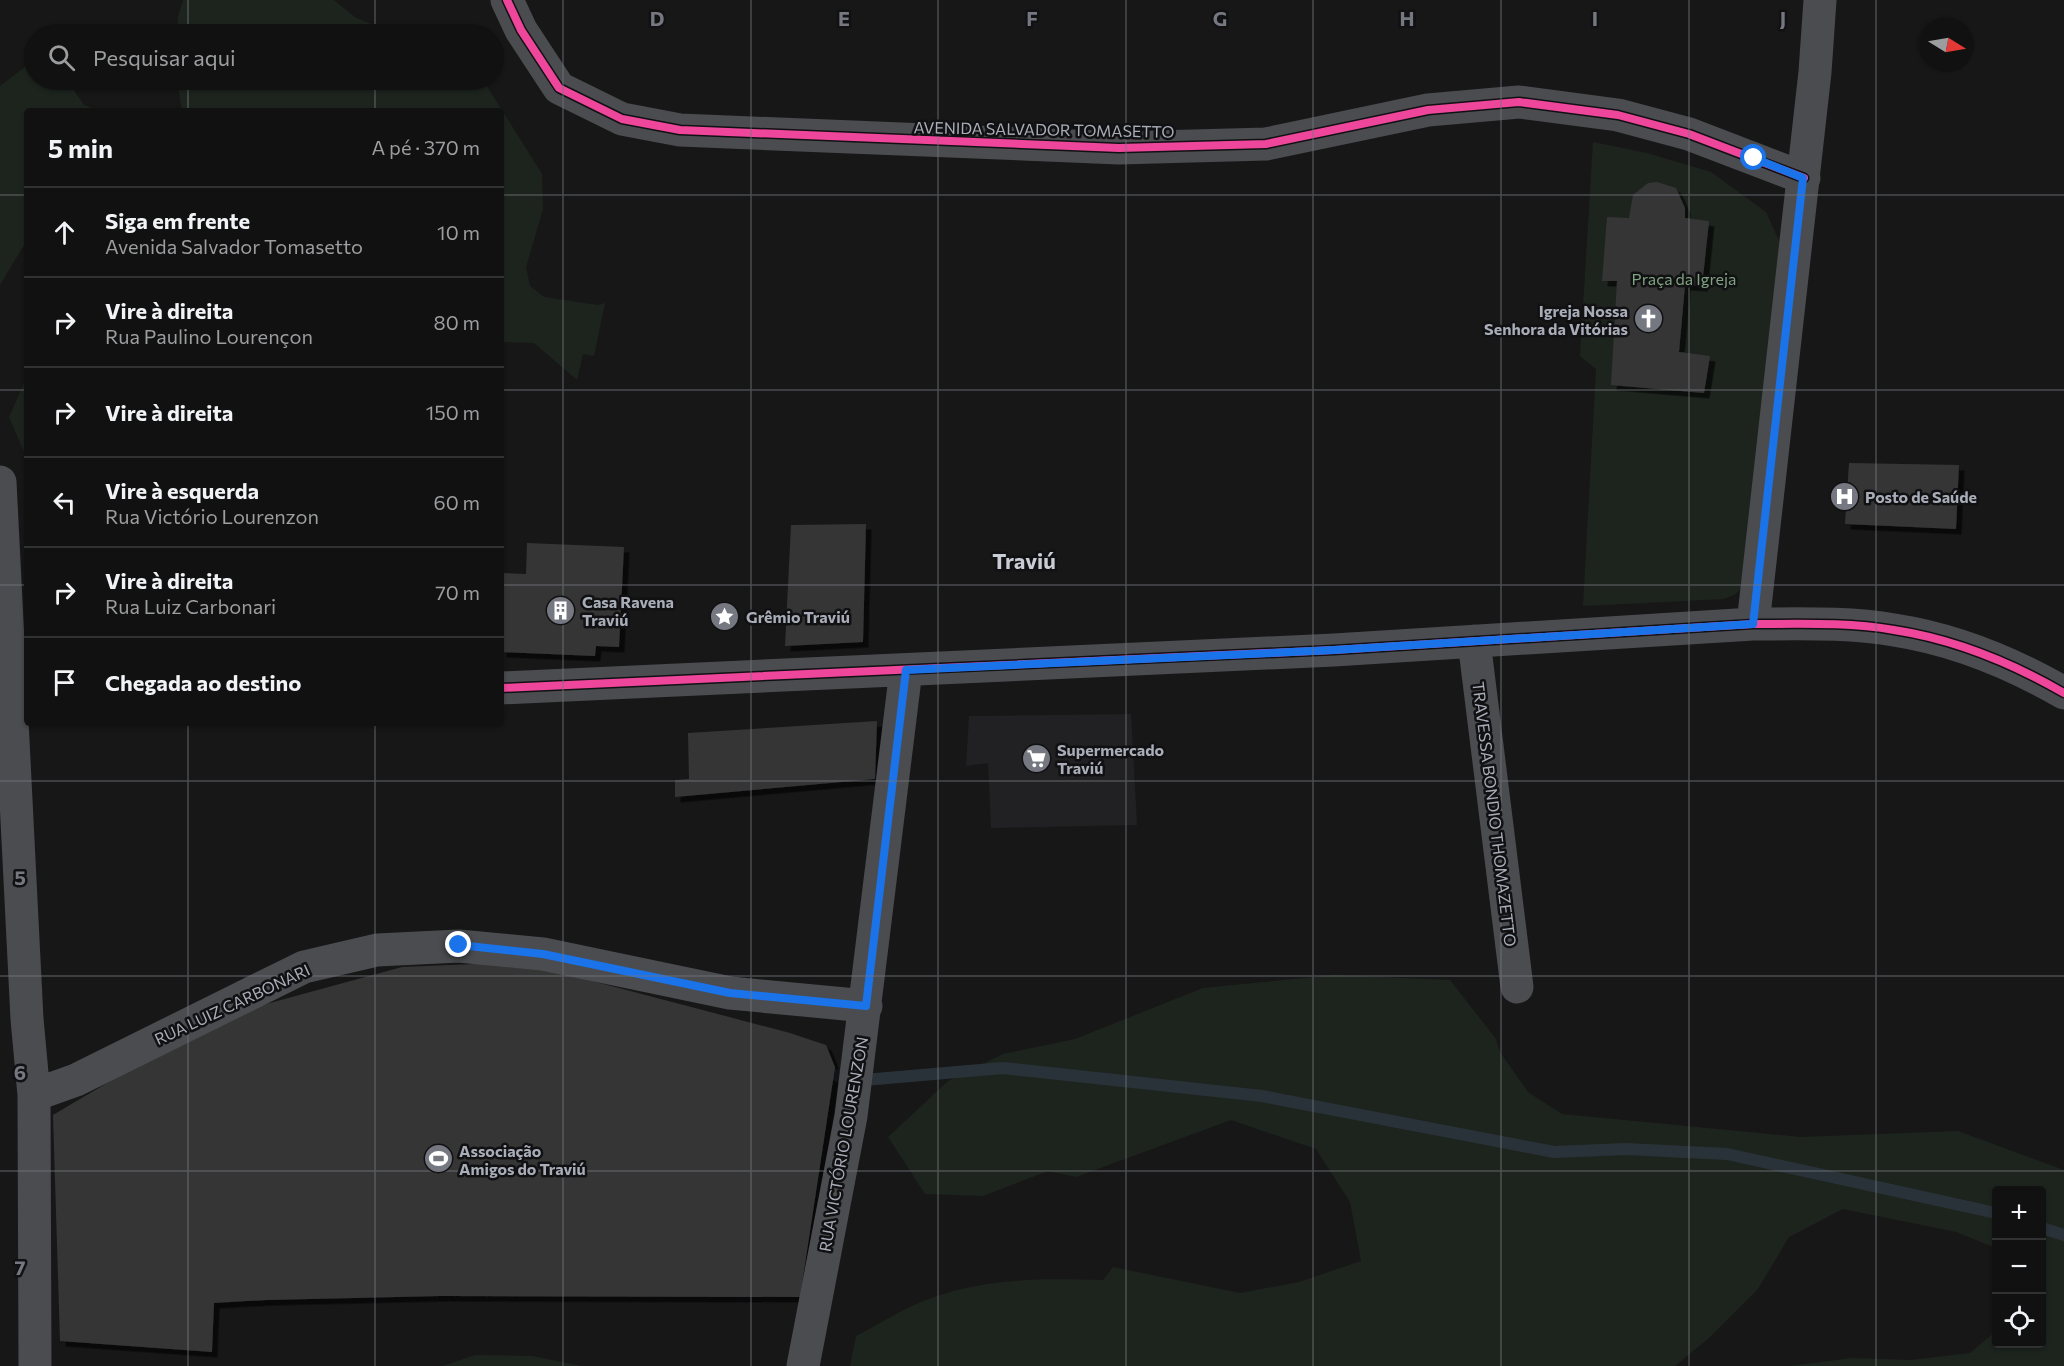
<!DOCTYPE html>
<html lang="pt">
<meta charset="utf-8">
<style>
:root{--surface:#111;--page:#1e1f1f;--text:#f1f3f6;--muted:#9c9d9f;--line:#303131}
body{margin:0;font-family:Commissioner,sans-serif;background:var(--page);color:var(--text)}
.controls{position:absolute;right:18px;bottom:18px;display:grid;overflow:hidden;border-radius:6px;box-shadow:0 2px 4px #0004}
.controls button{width:54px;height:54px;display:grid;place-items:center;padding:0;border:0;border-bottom:2px solid var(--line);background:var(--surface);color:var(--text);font:30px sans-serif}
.compass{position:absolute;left:1920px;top:18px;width:54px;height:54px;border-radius:50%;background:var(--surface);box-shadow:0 2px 4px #0004;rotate:101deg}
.stop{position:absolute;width:18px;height:18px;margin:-14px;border:4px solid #1a73e8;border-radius:50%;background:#fff}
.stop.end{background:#1a73e8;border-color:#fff;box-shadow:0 2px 6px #0008}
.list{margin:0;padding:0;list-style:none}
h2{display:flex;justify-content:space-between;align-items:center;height:78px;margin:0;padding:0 24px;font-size:26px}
h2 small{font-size:20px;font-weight:400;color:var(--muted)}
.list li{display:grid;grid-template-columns:39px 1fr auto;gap:18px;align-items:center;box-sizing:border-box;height:90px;padding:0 24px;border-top:2px solid var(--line)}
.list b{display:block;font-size:22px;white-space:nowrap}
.list p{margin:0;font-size:20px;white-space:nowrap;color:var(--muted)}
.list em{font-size:20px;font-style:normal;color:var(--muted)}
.icon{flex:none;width:33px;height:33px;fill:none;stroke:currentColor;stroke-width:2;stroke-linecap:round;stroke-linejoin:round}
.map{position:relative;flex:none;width:2064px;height:1366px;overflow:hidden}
.search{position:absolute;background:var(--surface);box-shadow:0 2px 4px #0004;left:24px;top:24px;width:480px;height:66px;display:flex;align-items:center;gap:15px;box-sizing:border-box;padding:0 21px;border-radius:33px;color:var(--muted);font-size:22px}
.panel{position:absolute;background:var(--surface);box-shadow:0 2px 4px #0004;left:24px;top:108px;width:480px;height:618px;border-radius:6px}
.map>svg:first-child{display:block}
.built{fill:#212123}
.green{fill:#1d241e}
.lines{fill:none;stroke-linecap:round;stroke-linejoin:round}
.stream{stroke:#2a3239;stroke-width:12}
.building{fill:#353536;filter:url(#shadow)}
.minor{stroke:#4b4c50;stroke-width:33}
.cycleway-casing{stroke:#111113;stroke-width:11}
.cycleway{stroke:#ed469a;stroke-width:8}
.route{stroke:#1a73e8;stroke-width:8}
.grid{fill:none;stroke:#757880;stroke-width:1.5;stroke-opacity:0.55}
.labels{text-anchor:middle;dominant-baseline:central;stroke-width:5;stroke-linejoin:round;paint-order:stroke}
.street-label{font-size:16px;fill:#a8adb8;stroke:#111113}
.park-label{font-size:16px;fill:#7fa381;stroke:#111113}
.poi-label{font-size:16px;font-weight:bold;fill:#a8adb8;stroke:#111113;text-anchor:start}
.district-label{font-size:22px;font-weight:bold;fill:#c9ccd4;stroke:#111113}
.grid-label{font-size:20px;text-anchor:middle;font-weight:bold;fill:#757880;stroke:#111113;stroke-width:5;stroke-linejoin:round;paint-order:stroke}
</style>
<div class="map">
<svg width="2064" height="1366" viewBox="0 0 2064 1366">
<defs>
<filter id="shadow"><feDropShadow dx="5.5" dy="5.5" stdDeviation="0" flood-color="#0009"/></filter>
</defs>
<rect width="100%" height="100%" fill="#171717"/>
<path class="built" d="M1131,714L1137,825L991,828L988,763L966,766L969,716Z"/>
<path class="green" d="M183,0H334L356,18L392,32L432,30L439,34H178V17Z
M34,60V80H67L84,105L100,111H27V240L0,285V86Z
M177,80H483L542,174L543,209L526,267L530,286L544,297L598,305L605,303L594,356L583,354L577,380L534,343L501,342V111H182Z
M1593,142L1647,153L1711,172L1766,212L1780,243L1744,585L1736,594L1724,599L1583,606L1596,369L1580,356Z
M27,377V459L9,417Z
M1334,975L1450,980L1496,1039L1500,1052L1528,1092L1562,1114L1802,1137L1958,1131L2064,1170V1366H1790L1852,1358L1910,1360L1970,1353L1996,1331V1344H2042V1190H1996V1248L1956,1232L1843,1209L1789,1237L1758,1289L1709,1338L1675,1366H850L856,1336C878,1325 899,1311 921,1302C978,1278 1043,1278 1103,1280L1113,1267L1240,1293L1299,1282L1361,1261L1350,1202L1316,1149L1231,1120L1076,1177L1048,1171L983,1196L925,1194L888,1137L948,1081L1003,1054L1075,1039L1203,988Z
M475,1355L532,1356L582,1366H443Z"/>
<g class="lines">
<path class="stream" d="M819,1069L853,1081L1003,1068L1262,1096L1554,1152L1626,1149L1727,1154L1996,1213
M2042,1228L2064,1235"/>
</g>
<path class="building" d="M1657,182L1676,188L1685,208V218L1709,221L1702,286L1685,285L1679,352L1710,356L1704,393L1611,385L1617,281H1602L1607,217L1629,218L1633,195L1648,183Z
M1849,463L1959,465L1956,529L1845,524Z
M866,524L863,642L785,646L791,525Z
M527,543L624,547L619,647L596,646L595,656L501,652V573L526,574Z
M877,721L875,779L675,797V780L689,779L688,733Z
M520,962L790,1033L826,1045L835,1067L800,1297L441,1296L267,1300L214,1303L212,1352L60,1341L53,1115L141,1063L244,1010L402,967Z"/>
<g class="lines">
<path class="minor" d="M507,0L521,30L559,88L622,119L680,130L1119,148L1266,144L1428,110L1519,102L1618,115L1689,134L1804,178
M0,482L27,1019L34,1095L35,1366
M1753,624L1815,72L1820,0
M1474,641L1517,987
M501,688L1334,650L1753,624C1799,624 1848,622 1894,630C1953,639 2012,663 2064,693
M34,1095L76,1080L304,967L377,950L459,946L543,954L730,993L866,1006
M803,1366L851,1116L906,670"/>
<defs>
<path id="cycleway" d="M507,0L521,30L559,88L622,119L680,130L1119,148L1266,144L1428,110L1519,102L1618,115L1689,134L1804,178
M501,688L1334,650L1753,624C1799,624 1848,622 1894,630C1953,639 2012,663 2064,693"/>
</defs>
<use href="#cycleway" class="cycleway-casing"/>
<use href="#cycleway" class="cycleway"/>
</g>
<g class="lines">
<path class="route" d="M459,945L543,954L730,993L866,1006L906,670L1334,650L1753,624L1803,178L1754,158"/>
</g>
<path class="grid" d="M188,0V34M375,0V34M563,0V1366M751,0V1366M938,0V1366M1126,0V1366M1313,0V1366M1501,0V1366M1689,0V1366M1876,0V1366M188,80V111M375,80V111M0,195H27M501,195H2064M0,390H27M501,390H2064M0,585H27M501,585H2064M188,723V1366M375,723V1366M0,781H2064M0,976H2064M0,1171H2064"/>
<defs>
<symbol id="church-disc" viewBox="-11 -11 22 22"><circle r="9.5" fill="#757880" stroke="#111113"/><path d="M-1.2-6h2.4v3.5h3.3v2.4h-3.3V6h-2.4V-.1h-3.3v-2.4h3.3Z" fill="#fff"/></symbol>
<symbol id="hospital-disc" viewBox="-11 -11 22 22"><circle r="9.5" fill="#757880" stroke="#111113"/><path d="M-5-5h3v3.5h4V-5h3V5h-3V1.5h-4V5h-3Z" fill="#fff"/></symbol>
<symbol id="building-disc" viewBox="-11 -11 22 22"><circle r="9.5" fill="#757880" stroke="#111113"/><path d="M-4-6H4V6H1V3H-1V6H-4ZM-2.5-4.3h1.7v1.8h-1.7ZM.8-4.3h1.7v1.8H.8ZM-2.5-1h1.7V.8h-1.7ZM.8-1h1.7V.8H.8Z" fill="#fff"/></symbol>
<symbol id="sight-disc" viewBox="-11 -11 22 22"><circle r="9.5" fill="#757880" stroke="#111113"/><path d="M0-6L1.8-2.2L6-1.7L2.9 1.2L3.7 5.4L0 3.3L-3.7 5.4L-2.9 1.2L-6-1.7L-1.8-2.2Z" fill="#fff"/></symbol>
<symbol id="supermarket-disc" viewBox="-11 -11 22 22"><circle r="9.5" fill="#757880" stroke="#111113"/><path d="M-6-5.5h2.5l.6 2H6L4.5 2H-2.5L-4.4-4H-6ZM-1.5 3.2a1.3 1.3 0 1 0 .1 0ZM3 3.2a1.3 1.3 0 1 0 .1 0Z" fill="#fff"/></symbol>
<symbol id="stadium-disc" viewBox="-11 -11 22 22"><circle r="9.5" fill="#757880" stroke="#111113"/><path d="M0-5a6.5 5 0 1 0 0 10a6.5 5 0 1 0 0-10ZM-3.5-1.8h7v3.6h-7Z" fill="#fff"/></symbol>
</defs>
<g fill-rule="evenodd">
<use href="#church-disc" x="1632" y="302" width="33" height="33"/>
<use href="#hospital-disc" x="1828" y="480" width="33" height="33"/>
<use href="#building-disc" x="544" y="594" width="33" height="33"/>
<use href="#sight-disc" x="708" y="600" width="33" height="33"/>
<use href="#supermarket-disc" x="1020" y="742" width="33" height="33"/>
<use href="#stadium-disc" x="422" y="1142" width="33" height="33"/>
</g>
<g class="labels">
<g class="street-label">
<text transform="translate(1044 129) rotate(1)">AVENIDA SALVADOR TOMASETTO</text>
<text transform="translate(1495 814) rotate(83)">TRAVESSA BONDIO THOMAZETTO</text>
<text transform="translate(232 1004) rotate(-25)">RUA LUIZ CARBONARI</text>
<text transform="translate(843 1144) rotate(-80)">RUA VICTÓRIO LOURENZON</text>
</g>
<g class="park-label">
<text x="1684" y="278">Praça da Igreja</text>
</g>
<g class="poi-label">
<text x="1628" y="310" text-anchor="end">Igreja Nossa<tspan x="1628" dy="18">Senhora da Vitórias</tspan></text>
<text x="1865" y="496">Posto de Saúde</text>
<text x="582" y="601">Casa Ravena<tspan x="582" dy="18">Traviú</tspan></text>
<text x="746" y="616">Grêmio Traviú</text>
<text x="1057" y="749">Supermercado<tspan x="1057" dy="18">Traviú</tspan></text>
<text x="459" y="1150">Associação<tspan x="459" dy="18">Amigos do Traviú</tspan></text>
</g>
<g class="district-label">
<text x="1024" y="560">Traviú</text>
</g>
</g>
<g class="grid-label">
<text x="657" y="26">D</text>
<text x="844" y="26">E</text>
<text x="1032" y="26">F</text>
<text x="1220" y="26">G</text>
<text x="1407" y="26">H</text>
<text x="1595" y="26">I</text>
<text x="1783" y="26">J</text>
<text x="20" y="885">5</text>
<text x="20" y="1080">6</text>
<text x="20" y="1275">7</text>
</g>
</svg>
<div class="controls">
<button>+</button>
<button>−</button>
<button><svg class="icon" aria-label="locate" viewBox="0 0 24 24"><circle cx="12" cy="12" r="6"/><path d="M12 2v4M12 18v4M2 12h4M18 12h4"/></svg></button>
</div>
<svg class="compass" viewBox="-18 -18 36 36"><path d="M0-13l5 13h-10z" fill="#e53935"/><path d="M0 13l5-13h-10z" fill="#9c9d9f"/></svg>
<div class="stop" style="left:1754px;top:158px"></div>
<div class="stop end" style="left:459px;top:945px"></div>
<div class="search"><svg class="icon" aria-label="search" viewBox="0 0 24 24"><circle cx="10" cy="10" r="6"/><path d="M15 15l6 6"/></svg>Pesquisar aqui</div>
<section class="panel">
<h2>5 min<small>A pé · 370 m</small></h2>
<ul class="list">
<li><svg class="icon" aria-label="ahead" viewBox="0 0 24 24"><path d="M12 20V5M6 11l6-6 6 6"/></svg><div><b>Siga em frente</b><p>Avenida Salvador Tomasetto</p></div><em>10 m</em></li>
<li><svg class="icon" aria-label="right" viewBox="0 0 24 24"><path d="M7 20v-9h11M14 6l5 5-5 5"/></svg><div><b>Vire à direita</b><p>Rua Paulino Lourençon</p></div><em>80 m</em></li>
<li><svg class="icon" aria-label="right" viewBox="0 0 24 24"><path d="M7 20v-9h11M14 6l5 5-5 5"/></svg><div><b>Vire à direita</b></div><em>150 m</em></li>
<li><svg class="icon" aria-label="left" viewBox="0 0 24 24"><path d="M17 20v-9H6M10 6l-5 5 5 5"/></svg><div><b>Vire à esquerda</b><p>Rua Victório Lourenzon</p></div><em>60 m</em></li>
<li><svg class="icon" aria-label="right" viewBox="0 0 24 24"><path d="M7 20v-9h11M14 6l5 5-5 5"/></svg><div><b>Vire à direita</b><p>Rua Luiz Carbonari</p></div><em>70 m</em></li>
<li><svg class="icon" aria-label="arrive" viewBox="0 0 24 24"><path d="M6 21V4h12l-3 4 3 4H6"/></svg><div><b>Chegada ao destino</b></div></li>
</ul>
</section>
</div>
